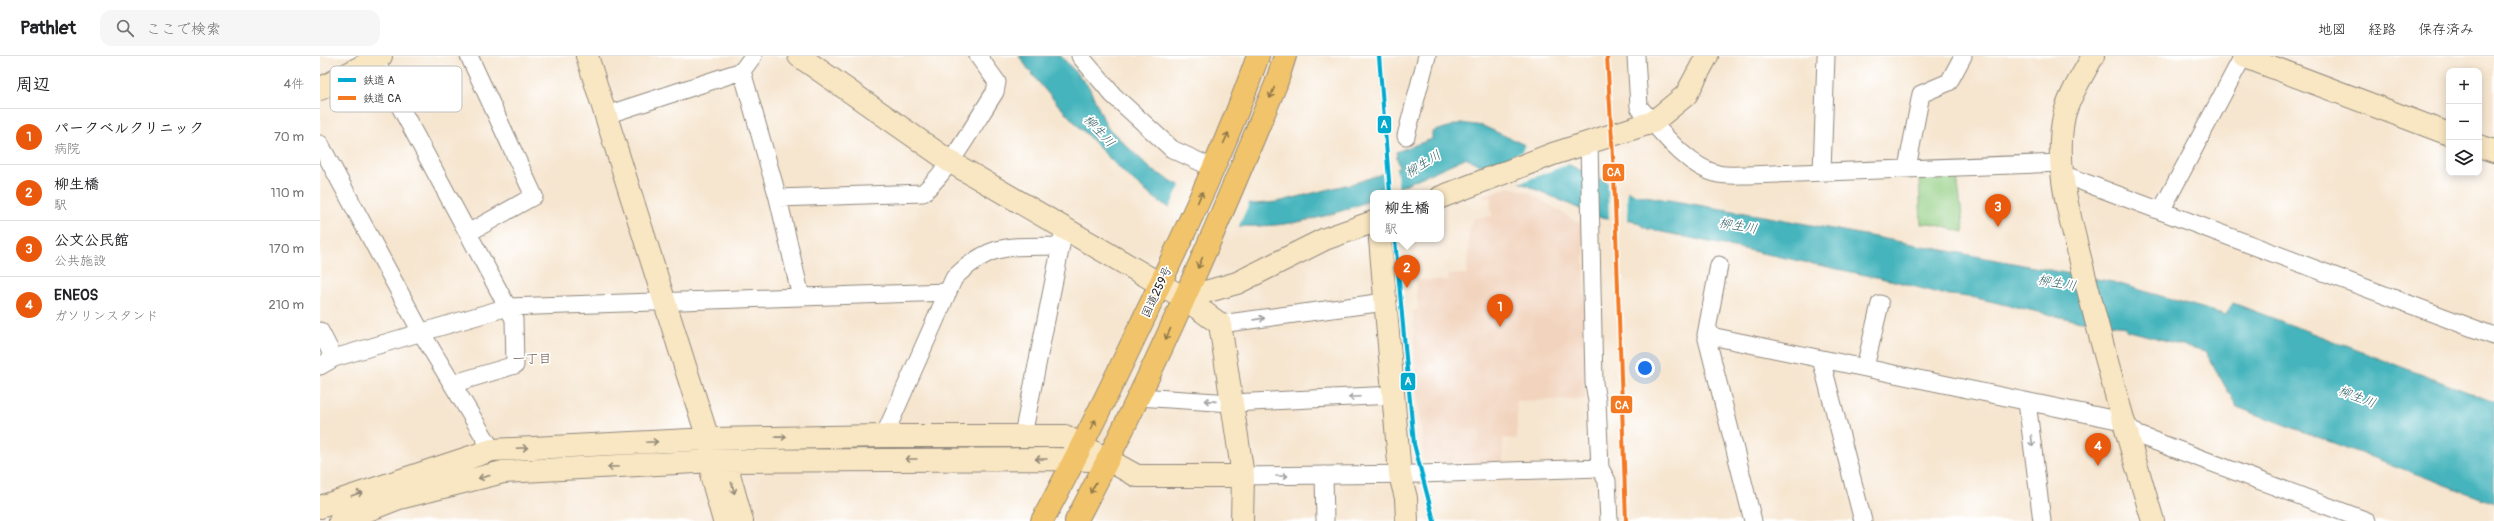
<!DOCTYPE html>
<html lang="ja">
<meta charset="utf-8">
<style>
:root{--surface:#fff;--page:#f6f6f6;--text:#202124;--muted:#757577;--line:#e0e0e0;--accent:#ea580c}
body{margin:0;font-family:Pangolin,"Klee One",sans-serif;background:var(--page);color:var(--text)}
.controls{position:absolute;right:12px;top:12px;display:grid;overflow:hidden;border-radius:8px;box-shadow:0 2px 10px #0003}
.controls button{width:36px;height:36px;display:grid;place-items:center;padding:0;border:0;border-bottom:1px solid var(--line);background:var(--surface);color:var(--text);font:20px sans-serif}
.you{position:absolute;left:1325px;top:312px;width:14px;height:14px;margin:-10px;border:3px solid #fff;border-radius:50%;background:#1a73e8;box-shadow:0 0 0 6px #1a73e833}
.badge{display:grid;place-items:center;width:26px;height:26px;border-radius:50%;background:var(--accent);color:#fff;font-size:13px;font-weight:700}
.pin{position:absolute;translate:-50% -33px;filter:drop-shadow(0 1px 2px #0008)}
.pin::after{content:'';position:absolute;top:21px;width:14px;height:12px;background:inherit;clip-path:polygon(0 0,100% 0,50% 100%)}
.popup{position:absolute;left:1050px;top:134px;width:74px;height:52px;box-sizing:border-box;display:grid;place-content:center;border-radius:8px;background:var(--surface);filter:drop-shadow(0 1px 3px #0005);font-size:13px;white-space:nowrap;color:var(--muted)}
.popup b{font-size:15px;color:var(--text)}
.popup::after{content:'';position:absolute;left:50%;top:100%;margin-left:-8px;border:8px solid transparent;border-top-color:var(--surface)}
.list{margin:0;padding:0;list-style:none}
h2{display:flex;justify-content:space-between;align-items:center;height:52px;margin:0;padding:0 16px;font-size:17px}
h2 small{font-size:13px;font-weight:400;color:var(--muted)}
.list li{display:grid;grid-template-columns:26px 1fr auto;gap:12px;align-items:center;box-sizing:border-box;height:56px;padding:0 16px;border-top:1px solid var(--line)}
.list b{display:block;font-size:15px;white-space:nowrap}
.list p{margin:0;font-size:13px;white-space:nowrap;color:var(--muted)}
.list em{font-size:13px;font-style:normal;color:var(--muted)}
.icon{flex:none;width:22px;height:22px;fill:none;stroke:currentColor;stroke-width:2;stroke-linecap:round;stroke-linejoin:round}
.map{position:relative;flex:none;width:2174px;height:465px;overflow:hidden}
header{display:flex;align-items:center;gap:24px;box-sizing:border-box;height:56px;padding:0 20px;background:var(--surface);border-bottom:1px solid var(--line)}
header strong{font-size:19px}
nav{display:flex;gap:22px;margin-inline-start:auto;font-size:14px}
.search{width:280px;height:36px;background:var(--page);display:flex;align-items:center;gap:10px;box-sizing:border-box;padding:0 14px;border-radius:12px;color:var(--muted);font-size:15px}
main{display:flex}
aside{flex:1;background:var(--surface)}
.map>svg:first-child{display:block}
.built{fill:#f2d4be}
.green{fill:#92ce82;stroke:#5e7c56}
.water{fill:#44b4bc;stroke:#387074}
.pier{fill:#f6e5cf}
.lines{fill:none;stroke-linecap:round;stroke-linejoin:round}
.street-casing{stroke:#90887d;stroke-width:19}
.secondary-casing{stroke:#90887d;stroke-width:24}
.highway-casing{stroke:#90887d;stroke-width:24}
.street{stroke:#fff;stroke-width:17}
.secondary{stroke:#f9e7c3;stroke-width:22}
.highway{stroke:#f1c36a;stroke-width:22}
.rail-1-casing{stroke:#fff;stroke-width:7}
.rail-2-casing{stroke:#fff;stroke-width:7}
.rail-1{stroke:#f47921;stroke-width:4}
.rail-2{stroke:#00a9ce;stroke-width:4}
.oneway{stroke:#8e774a}
.oneway2{stroke:#a0a0a0}
.oneway3{stroke:#928977}
.labels{text-anchor:middle;dominant-baseline:central;stroke-width:3.5;stroke-linejoin:round;paint-order:stroke}
.street-label{font-size:12px;fill:#2b2b2b;stroke:#fff}
.water-label{font-size:13px;font-style:italic;fill:#356265;stroke:#fff}
.neighbourhood-label{font-size:13px;fill:#69523f;stroke:#fff}
.key{fill:#fff;stroke:#bfbfbf;stroke-width:1}
.key-label{font-size:11px;fill:#2b2b2b}
.line-badge{stroke:#fff;stroke-width:1.5}
.badge-label{font-size:11px;text-anchor:middle;font-weight:bold;fill:#fff}
</style>
<header>
<strong>Pathlet</strong>
<div class="search"><svg class="icon" aria-label="search" viewBox="0 0 24 24"><circle cx="10" cy="10" r="6"/><path d="M15 15l6 6"/></svg>ここで検索</div>
<nav><a>地図</a><a>経路</a><a>保存済み</a></nav>
</header>
<main>
<aside>
<h2>周辺<small>4件</small></h2>
<ul class="list">
<li><span class="badge">1</span><div><b>パークベルクリニック</b><p>病院</p></div><em>70 m</em></li>
<li><span class="badge">2</span><div><b>柳生橋</b><p>駅</p></div><em>110 m</em></li>
<li><span class="badge">3</span><div><b>公文公民館</b><p>公共施設</p></div><em>170 m</em></li>
<li><span class="badge">4</span><div><b>ENEOS</b><p>ガソリンスタンド</p></div><em>210 m</em></li>
</ul>
</aside>
<div class="map">
<svg width="2174" height="465" viewBox="0 0 2174 465">
<rect width="100%" height="100%" fill="#fff"/>
<filter id="ink" filterUnits="userSpaceOnUse"><feTurbulence type="fractalNoise" baseFrequency=".025" numOctaves="2"/><feDisplacementMap in="SourceGraphic" scale="8" xChannelSelector="R" yChannelSelector="G"/><feConvolveMatrix kernelMatrix="1 2 1 2 8 2 1 2 1" color-interpolation-filters="sRGB"/></filter>
<filter id="wash" filterUnits="userSpaceOnUse"><feTurbulence type="fractalNoise" baseFrequency=".012" numOctaves="4" result="noise"/><feDisplacementMap in="SourceGraphic" scale="16" xChannelSelector="R" yChannelSelector="G"/><feGaussianBlur stdDeviation="0.9" result="paint"/><feColorMatrix in="noise" values="0 0 0 0 0 0 0 0 0 0 0 0 0 0 0 0 0 1.4 0 .05"/><feComposite in="paint" operator="in"/></filter>
<g filter="url(#wash)">
<rect width="100%" height="100%" fill="#f6e5cf"/>
<path class="built" d="M1189,131L1210,137L1264,170L1265,343L1197,345V383L1183,382V407L1104,405L1097,336L1094,287L1093,255L1098,254L1096,224H1128V219L1147,218L1150,170L1154,162L1172,160L1170,141L1163,142V139Z"/>
<path class="green" d="M1637,120L1644,176L1609,167L1601,168L1599,122Z"/>
<path class="water" d="M699,0H741L769,31L787,71L832,114L859,129L934,148L957,146L1038,126L1079,112L1076,96L1112,83V76L1141,67L1163,70L1313,138L1449,161L1793,226L1906,259L1913,247L2174,346V447L1917,351L1885,295L1806,274L1805,270L1754,264L1656,242L1622,238L1574,225L1328,173L1312,164L1278,161L1145,102L1066,137H1053V143C1006,163 958,174 906,169C899,168 890,168 882,166C837,153 799,113 768,80C743,54 719,30 699,0Z"/>
<path class="pier" d="M1205,88L1249,108L1199,127L1162,111L1202,96Z
M1076,111L1079,134L1066,137L1063,115Z
M1288,125L1307,133L1308,166L1289,164Z
M861,128L930,145L918,172L882,168L849,153Z"/>
</g>
<g filter="url(#ink)">
<g class="lines">
<defs>
<path id="street" d="M53,0L194,263L195,309L132,328
M760,0L793,39L852,93L893,112
M1316,0L1319,51C1340,74 1366,110 1398,118C1407,120 1419,119 1429,119L1742,107
M422,15L458,142L481,241
M286,59L422,15L433,0
M1086,80L1107,0
M1269,87L1274,327L1277,345L1280,412L1287,425L1289,465
M0,88L101,276L172,394
M1587,112L1601,38L1629,26L1643,0
M1502,116L1506,0
M1742,118L2174,280
M458,142L603,137C632,110 653,70 675,36L677,26L658,0
M1841,155L1923,0
M148,177L214,140L149,0
M900,268L1065,246
M0,275L14,302
M1386,279L1399,209
M1501,303L1543,465
M0,310L14,302L188,251L628,236
M1545,311L1560,248
M818,341L912,347L1073,339
M1707,346L1722,465
M703,379L743,179
M564,380L634,222C672,185 691,191 741,190
M1004,419L1005,465
M923,420L1100,418L1280,412
M1433,465L1386,279L1802,365L1818,379L2047,465"/>
<path id="secondary" d="M267,0L395,405L409,418L422,465
M479,0L629,105L864,242L900,268L923,420L922,465
M1773,0C1763,19 1749,39 1744,60C1733,112 1752,167 1764,218C1785,301 1808,383 1833,465
M1923,0L2129,78
M0,33L61,0
M2159,90L2174,95
M1121,141L1233,98L1333,66L1366,39L1387,0
M1060,183L1080,419L1086,442L1087,465
M864,242L917,227L1005,183L1053,166
M395,405L392,422L404,465
M0,451L172,394L389,383L564,380H745L817,420H923
M20,465L79,442L183,416L395,405L731,403L773,404"/>
<path id="highway" d="M722,465C764,388 802,309 839,230C875,155 910,79 938,0
M756,465C831,324 895,176 956,28L965,0"/>
</defs>
<use href="#street" class="street-casing"/>
<use href="#secondary" class="secondary-casing"/>
<use href="#highway" class="highway-casing"/>
<use href="#street" class="street"/>
<use href="#secondary" class="secondary"/>
<use href="#highway" class="highway"/>
<defs>
<path id="rail-1" d="M1287,0L1294,118L1306,465"/>
<path id="rail-2" d="M1059,0L1070,137
M1075,183L1094,388L1114,465"/>
</defs>
<use href="#rail-1" class="rail-1-casing"/>
<use href="#rail-2" class="rail-2-casing"/>
<use href="#rail-1" class="rail-1"/>
<use href="#rail-2" class="rail-2"/>
</g>
<defs><path id="oneway-shaft" d="M-6 0H5M1.5-3L5.5 0L1.5 3" fill="none" stroke-width="1.6" stroke-linecap="round" stroke-linejoin="round"/></defs>
<g class="oneway">
<use href="#oneway-shaft" transform="translate(952 37) rotate(112)"/>
<use href="#oneway-shaft" transform="translate(906 82) rotate(-66)"/>
<use href="#oneway-shaft" transform="translate(880 141) rotate(-67)"/>
<use href="#oneway-shaft" transform="translate(880 207) rotate(114)"/>
<use href="#oneway-shaft" transform="translate(848 278) rotate(115)"/>
<use href="#oneway-shaft" transform="translate(773 369) rotate(-64)"/>
<use href="#oneway-shaft" transform="translate(773 432) rotate(118)"/>
</g>
<g class="oneway2">
<use href="#oneway-shaft" transform="translate(939 263) rotate(-8)"/>
<use href="#oneway-shaft" transform="translate(1034 341) rotate(177)"/>
<use href="#oneway-shaft" transform="translate(890 345) rotate(-176)"/>
<use href="#oneway-shaft" transform="translate(1712 385) rotate(83)"/>
<use href="#oneway-shaft" transform="translate(962 420)"/>
</g>
<g class="oneway3">
<use href="#oneway-shaft" transform="translate(461 381) rotate(-1)"/>
<use href="#oneway-shaft" transform="translate(332 386) rotate(-3)"/>
<use href="#oneway-shaft" transform="translate(202 392) rotate(-3)"/>
<use href="#oneway-shaft" transform="translate(591 403) rotate(180)"/>
<use href="#oneway-shaft" transform="translate(721 403) rotate(180)"/>
<use href="#oneway-shaft" transform="translate(293 411) rotate(177)"/>
<use href="#oneway-shaft" transform="translate(164 421) rotate(166)"/>
<use href="#oneway-shaft" transform="translate(413 432) rotate(74)"/>
<use href="#oneway-shaft" transform="translate(37 438) rotate(-18)"/>
</g>
</g>
<g class="labels">
<g class="street-label">
<text transform="translate(837 236) rotate(-65)">国道259号</text>
</g>
<g class="water-label">
<text transform="translate(779 75) rotate(47)">柳生川</text>
<text transform="translate(1103 108) rotate(-32)">柳生川</text>
<text transform="translate(1418 170) rotate(10)">柳生川</text>
<text transform="translate(1737 227) rotate(10)">柳生川</text>
<text transform="translate(2037 341) rotate(21)">柳生川</text>
</g>
<g class="neighbourhood-label">
<text x="212" y="303">一丁目</text>
</g>
</g>
<rect x="10" y="10" width="132" height="46" rx="6" class="key"/>
<rect x="18" y="22" width="18" height="4" fill="#00a9ce"/>
<rect x="18" y="40" width="18" height="4" fill="#f47921"/>
<g class="key-label">
<text x="43" y="28">鉄道 A</text>
<text x="43" y="46">鉄道 CA</text>
</g>
<g class="line-badge">
<rect x="1057" y="59" width="15" height="19" rx="4" fill="#00a9ce"/>
<rect x="1282" y="107" width="23" height="19" rx="4" fill="#f47921"/>
<rect x="1080" y="316" width="16" height="19" rx="4" fill="#00a9ce"/>
<rect x="1290" y="339" width="23" height="19" rx="4" fill="#f47921"/>
</g>
<g class="badge-label">
<text x="1064" y="72">A</text>
<text x="1294" y="120">CA</text>
<text x="1088" y="329">A</text>
<text x="1302" y="353">CA</text>
</g>
</svg>
<div class="controls">
<button>+</button>
<button>−</button>
<button><svg class="icon" aria-label="layers" viewBox="0 0 24 24"><path d="M12 4l9 5-9 5-9-5zM3 14l9 5 9-5"/></svg></button>
</div>
<div class="you"></div>
<div class="pin badge" style="left:1180px;top:271px">1</div>
<div class="pin badge" style="left:1087px;top:232px">2</div>
<div class="popup"><b>柳生橋</b>駅</div>
<div class="pin badge" style="left:1678px;top:171px">3</div>
<div class="pin badge" style="left:1778px;top:410px">4</div>
</div>
</main>
